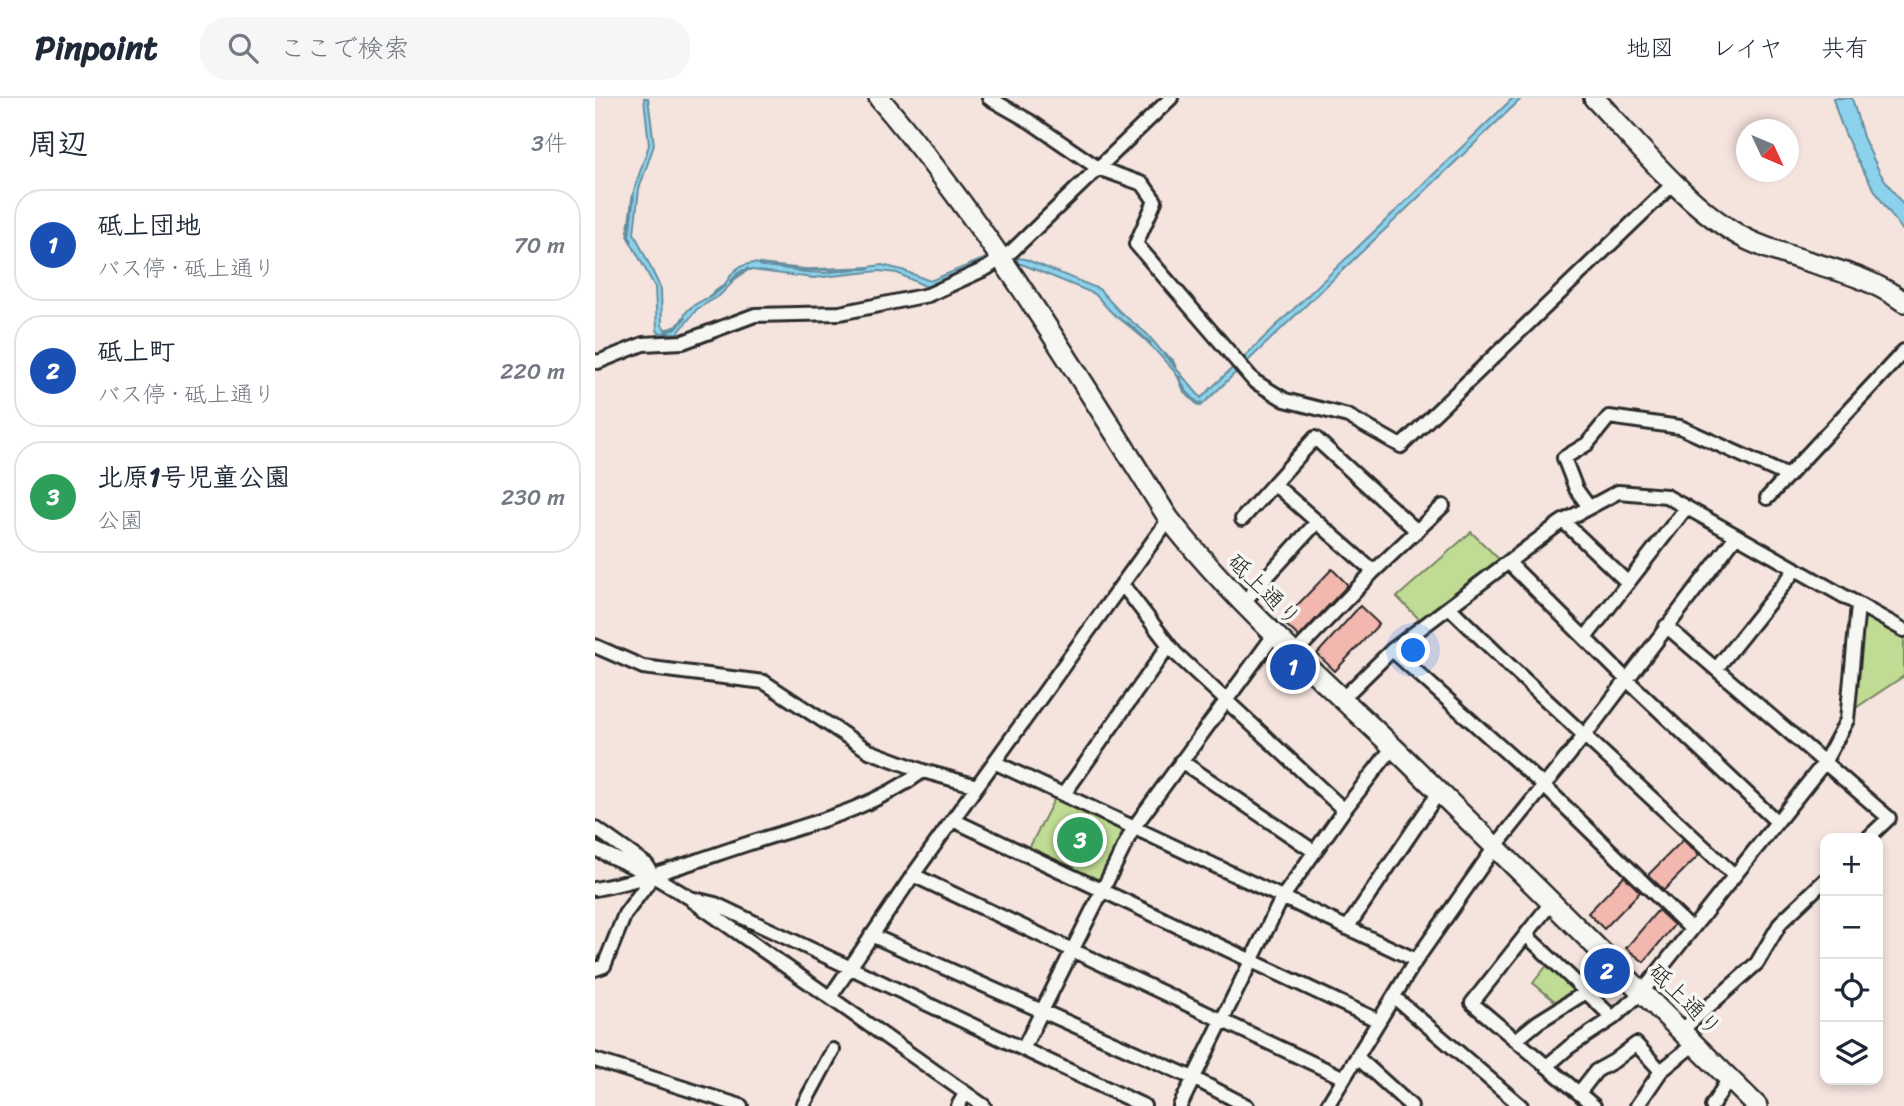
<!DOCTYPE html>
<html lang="ja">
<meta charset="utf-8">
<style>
:root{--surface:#fff;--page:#f6f6f7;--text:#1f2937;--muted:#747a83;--line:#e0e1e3;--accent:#b45309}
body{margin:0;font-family:Sriracha,"Klee One",sans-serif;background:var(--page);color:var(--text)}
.controls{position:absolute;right:21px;bottom:21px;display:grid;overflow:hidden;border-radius:14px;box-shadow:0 4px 10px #0003}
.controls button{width:63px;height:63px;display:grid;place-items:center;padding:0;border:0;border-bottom:2px solid var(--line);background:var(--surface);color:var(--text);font:35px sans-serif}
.compass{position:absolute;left:1141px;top:21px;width:63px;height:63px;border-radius:50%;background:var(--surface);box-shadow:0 4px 10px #0003;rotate:134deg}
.you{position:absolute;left:819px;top:553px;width:24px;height:24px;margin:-18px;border:5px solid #fff;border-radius:50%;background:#1a73e8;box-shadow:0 0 0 10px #1a73e833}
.badge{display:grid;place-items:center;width:46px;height:46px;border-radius:50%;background:var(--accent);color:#fff;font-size:23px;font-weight:700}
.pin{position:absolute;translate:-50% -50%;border:4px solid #fff;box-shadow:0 2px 7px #0006}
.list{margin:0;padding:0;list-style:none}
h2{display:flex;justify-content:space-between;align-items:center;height:91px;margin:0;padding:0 28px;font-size:30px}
h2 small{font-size:23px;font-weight:400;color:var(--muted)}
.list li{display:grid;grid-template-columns:46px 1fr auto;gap:21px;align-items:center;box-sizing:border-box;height:112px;margin:0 14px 14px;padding:0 14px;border:2px solid var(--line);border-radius:28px}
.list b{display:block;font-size:26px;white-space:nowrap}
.list p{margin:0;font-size:23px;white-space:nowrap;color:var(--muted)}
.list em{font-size:23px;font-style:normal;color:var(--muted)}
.icon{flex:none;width:38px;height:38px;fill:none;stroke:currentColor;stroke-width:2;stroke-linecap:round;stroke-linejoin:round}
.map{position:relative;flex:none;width:1309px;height:1008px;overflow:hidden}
header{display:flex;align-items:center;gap:42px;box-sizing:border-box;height:98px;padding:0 35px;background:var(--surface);border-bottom:2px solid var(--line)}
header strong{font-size:33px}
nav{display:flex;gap:38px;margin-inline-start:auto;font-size:24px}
.search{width:490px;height:63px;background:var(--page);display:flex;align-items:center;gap:18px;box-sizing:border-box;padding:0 24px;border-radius:28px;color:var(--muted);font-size:26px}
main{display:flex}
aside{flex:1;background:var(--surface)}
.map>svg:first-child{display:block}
.green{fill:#c0dc94;stroke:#768460;stroke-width:2}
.water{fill:#8cd2ed;stroke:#658f9f;stroke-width:2}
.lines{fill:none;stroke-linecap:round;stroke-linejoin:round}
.stream{stroke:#658f9f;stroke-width:3.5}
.building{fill:#f2b7ae;stroke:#2b2b2b;stroke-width:2}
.street-casing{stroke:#2b2b2b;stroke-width:18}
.secondary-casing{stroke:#2b2b2b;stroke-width:24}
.street{stroke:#f6f6f2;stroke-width:12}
.secondary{stroke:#f6f6f2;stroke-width:19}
.labels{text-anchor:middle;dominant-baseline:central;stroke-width:7;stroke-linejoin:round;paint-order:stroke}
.street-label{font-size:23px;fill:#2b2b2b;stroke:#f6f6f2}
</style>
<header>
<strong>Pinpoint</strong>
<div class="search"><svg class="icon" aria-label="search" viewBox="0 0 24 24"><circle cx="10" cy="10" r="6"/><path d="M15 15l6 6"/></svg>ここで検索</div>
<nav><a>地図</a><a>レイヤ</a><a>共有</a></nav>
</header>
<main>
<aside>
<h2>周辺<small>3件</small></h2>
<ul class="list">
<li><span class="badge" style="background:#1a4fb4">1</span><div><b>砥上団地</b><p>バス停 · 砥上通り</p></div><em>70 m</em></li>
<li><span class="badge" style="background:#1a4fb4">2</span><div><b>砥上町</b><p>バス停 · 砥上通り</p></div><em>220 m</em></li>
<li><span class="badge" style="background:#2e9e5b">3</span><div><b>北原1号児童公園</b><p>公園</p></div><em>230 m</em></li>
</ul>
</aside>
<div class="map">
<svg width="1309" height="1008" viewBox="0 0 1309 1008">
<rect width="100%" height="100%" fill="#f5e3de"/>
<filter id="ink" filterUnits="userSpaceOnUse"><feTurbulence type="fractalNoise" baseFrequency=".0143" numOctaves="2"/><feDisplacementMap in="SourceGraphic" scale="14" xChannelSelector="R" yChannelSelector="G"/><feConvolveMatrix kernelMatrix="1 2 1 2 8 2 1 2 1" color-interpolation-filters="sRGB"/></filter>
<g filter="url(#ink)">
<path class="green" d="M876,434L910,467L830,527L802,499Z
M1263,507L1309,532V578L1253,615Z
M463,694L539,729L506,792L431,756Z
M957,861L985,888L967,909L938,885Z"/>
<path class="water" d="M49,0H53L59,47L44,91L39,135L66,191L67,227L70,231L81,230C86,225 88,218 93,212C101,204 113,201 122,194C139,181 132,169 159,165L210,174L230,175L287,167L307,172L335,183L393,159L394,163L334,190L302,175L284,173L218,180L157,172H148L141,177L136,186L124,198L102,211L83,235H64L62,232L60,189L34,141L39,92L54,47Z
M918,0H927L606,308L591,293L580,274L549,240L515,213L500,196L429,167L421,165L423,160L430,161L504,191L524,213L552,236L606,300Z
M1238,0H1257L1268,39L1285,75L1309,108V134C1280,97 1249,45 1238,0Z"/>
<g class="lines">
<path class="stream" d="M36,143L33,138L38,99
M166,167L212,172L274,170
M136,183L153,171
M114,199L130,187
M532,225L555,245
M71,233L82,229L89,220
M569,256L577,262L580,269
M584,279L590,294L604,307L606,305"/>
</g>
<path class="building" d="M737,471L753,487L704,539L687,523Z
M765,508L784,526L740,573L722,556Z
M1088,742L1104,757L1069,792L1053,777Z
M1029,778L1045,794L1009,831L993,815Z
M1063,812L1079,827L1049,864L1031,850Z"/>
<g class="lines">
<defs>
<path id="street" d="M394,0L436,24L503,70L548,86L560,103L541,146L659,283L690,302L753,318L806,348L1080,84
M0,263L3,264L48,246L88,244L160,217L245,215L333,197L392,170L417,153L576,0
M679,386L778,473
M1172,400L1309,253
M994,409L981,391L969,360L992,346L1014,319L1085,329L1193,378
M647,421L720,340L822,433
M968,423L1033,485
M913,464L1032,582L1182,724
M527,486L580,555L749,712
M647,506L722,424
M854,509L917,570L1139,777
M1071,528L1294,720L1273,740
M990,540L1091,410
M0,548L48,569L169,584L274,653L328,673L382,688
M797,552L949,688L1096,831
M699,556L777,475L848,408
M1121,571L1201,471
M747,601L797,552L965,425L1023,394L1071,398L1309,532
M586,663L720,754
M399,664L821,862
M469,696L574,547
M358,722L784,923
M0,730L52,767L56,775
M0,751L58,778L95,800L120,806L549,1008
M318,777L749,980
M0,791C53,781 103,762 155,745C214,726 277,711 328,673
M98,803L389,1008
M956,805L877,905L999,1008
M752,830L844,694
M276,837L598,980L652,1008
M0,871L9,868L30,816L58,778
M991,894L1018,920
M235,899L318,777L574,421
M799,899L926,1008
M1086,933L1162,865L1186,824L1230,782
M921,942L943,924L991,894L931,837
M428,951L539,729L679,537
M762,959L816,1008
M0,962L146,1008
M952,968L974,949L1018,920L1047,894L1229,665L1252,622L1263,507
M984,995L1001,973L1019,963L1041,946L1066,973
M208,1008L238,952
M363,1008L370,996
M585,1008L687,800L749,712L798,649
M732,1008L821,862L900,749L990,637L1141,438
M1042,1008L1066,973L1099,946
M1117,1008L1134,980"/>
<path id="secondary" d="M284,0C395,130 483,277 574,421C641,506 722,576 800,651C922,769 1041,889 1162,1008
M999,0C1042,45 1096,113 1151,141C1202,166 1262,169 1309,204"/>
</defs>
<use href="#street" class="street-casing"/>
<use href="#secondary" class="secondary-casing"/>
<use href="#street" class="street"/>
<use href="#secondary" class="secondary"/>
</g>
</g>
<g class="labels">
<g class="street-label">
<text transform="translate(669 492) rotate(45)">砥上通り</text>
<text transform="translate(1090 902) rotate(45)">砥上通り</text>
</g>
</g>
</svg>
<div class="controls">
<button>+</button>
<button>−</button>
<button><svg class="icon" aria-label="locate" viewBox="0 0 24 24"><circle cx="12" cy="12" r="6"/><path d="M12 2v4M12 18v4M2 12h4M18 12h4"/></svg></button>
<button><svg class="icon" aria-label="layers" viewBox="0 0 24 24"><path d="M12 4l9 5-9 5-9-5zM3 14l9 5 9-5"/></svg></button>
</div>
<svg class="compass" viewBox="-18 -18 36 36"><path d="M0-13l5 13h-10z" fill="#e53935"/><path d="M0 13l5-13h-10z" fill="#747a83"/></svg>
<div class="you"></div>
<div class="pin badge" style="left:698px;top:569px;background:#1a4fb4">1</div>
<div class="pin badge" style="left:1012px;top:873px;background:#1a4fb4">2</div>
<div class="pin badge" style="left:485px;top:742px;background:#2e9e5b">3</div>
</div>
</main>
